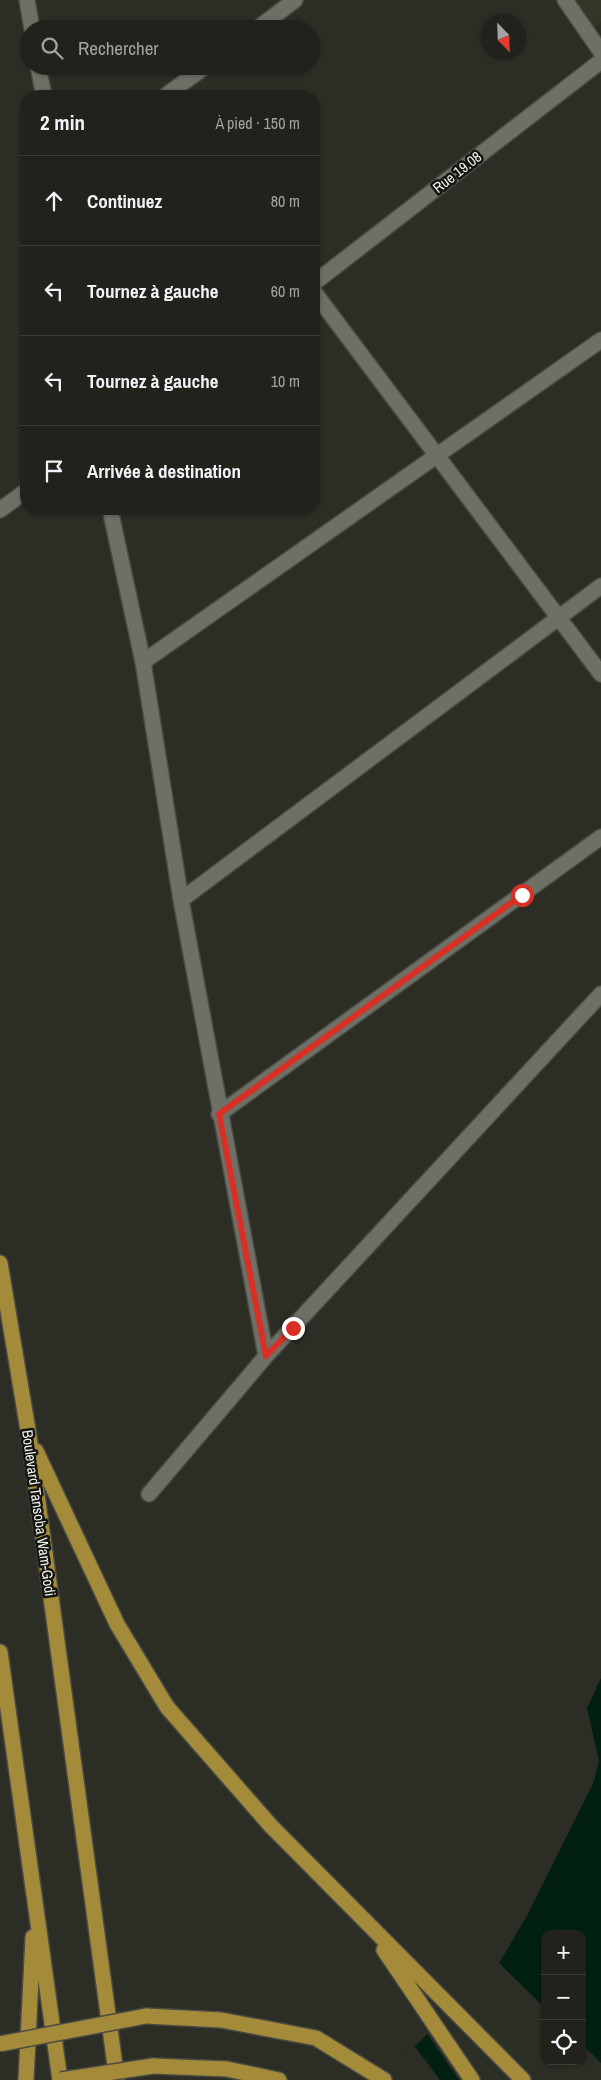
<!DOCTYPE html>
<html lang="fr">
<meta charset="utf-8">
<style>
:root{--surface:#21221c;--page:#2d2f29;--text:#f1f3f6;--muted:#a2a4a3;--line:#3e3f3b}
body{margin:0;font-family:"Archivo Narrow",sans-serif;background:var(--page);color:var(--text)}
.controls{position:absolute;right:15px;bottom:15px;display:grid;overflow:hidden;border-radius:10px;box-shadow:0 1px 4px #0004}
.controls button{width:45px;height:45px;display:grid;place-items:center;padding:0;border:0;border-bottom:1px solid var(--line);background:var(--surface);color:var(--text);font:25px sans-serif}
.compass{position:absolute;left:481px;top:15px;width:45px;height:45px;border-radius:50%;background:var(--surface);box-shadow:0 1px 4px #0004;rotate:157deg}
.stop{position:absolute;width:15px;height:15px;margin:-11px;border:4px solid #d93025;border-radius:50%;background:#fff}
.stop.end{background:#d93025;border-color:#fff;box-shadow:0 1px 5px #0008}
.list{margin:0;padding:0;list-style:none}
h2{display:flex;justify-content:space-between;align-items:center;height:65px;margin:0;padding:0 20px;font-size:21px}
h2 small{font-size:16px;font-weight:400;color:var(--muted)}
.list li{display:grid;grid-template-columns:32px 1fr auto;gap:15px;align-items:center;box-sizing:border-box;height:90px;padding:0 20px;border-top:1px solid var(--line)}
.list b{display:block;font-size:19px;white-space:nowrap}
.list em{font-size:16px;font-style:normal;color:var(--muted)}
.icon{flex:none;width:28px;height:28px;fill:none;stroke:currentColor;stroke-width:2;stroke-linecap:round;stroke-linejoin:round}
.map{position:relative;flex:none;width:601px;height:2080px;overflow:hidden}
.search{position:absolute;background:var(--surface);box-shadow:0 1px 4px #0004;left:20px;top:20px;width:300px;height:55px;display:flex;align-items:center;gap:12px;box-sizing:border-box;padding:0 18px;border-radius:28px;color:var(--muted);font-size:19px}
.panel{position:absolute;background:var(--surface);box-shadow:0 1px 4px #0004;left:20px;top:90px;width:300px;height:425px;border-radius:20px}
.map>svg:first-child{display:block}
.built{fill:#343527}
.water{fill:#012010;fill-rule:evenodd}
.pier{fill:#2c2d25}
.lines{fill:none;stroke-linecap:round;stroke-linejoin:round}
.minor-casing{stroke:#494a43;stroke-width:18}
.primary-casing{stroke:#494a43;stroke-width:18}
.minor{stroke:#6e6f65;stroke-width:15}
.primary{stroke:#a48b39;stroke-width:15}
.primary-bridge-casing{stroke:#494a43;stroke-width:18;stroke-linecap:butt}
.primary-bridge{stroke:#a48b39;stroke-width:15}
.route{stroke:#d93025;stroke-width:6}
.labels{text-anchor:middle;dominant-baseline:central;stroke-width:5;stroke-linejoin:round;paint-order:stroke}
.street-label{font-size:15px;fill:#f0f0eb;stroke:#141511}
</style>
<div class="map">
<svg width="601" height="2080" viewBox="0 0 601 2080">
<rect width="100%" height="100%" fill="#2c2d25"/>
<path class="built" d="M569,0H601V22L592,29Z"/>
<path class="water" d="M601,1678V2080H380L498,1965L528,1914L594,1781L599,1761L587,1708ZM545,1934H582V2061H545Z"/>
<path class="pier" d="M497,1961L545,2008V2061H582V2044L601,2063V2080H459L426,2032Z
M413,2044L440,2080H377L378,2078Z"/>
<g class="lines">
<defs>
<path id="minor" d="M27,0L32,29
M565,0L601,52
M257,29L295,0
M38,66L44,96
M165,96L206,66
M314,283L601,61
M314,292L601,674
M110,509L143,662L181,900L266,1356
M0,510L26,491
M143,662L601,340
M181,900L601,586
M219,1114L601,837
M149,1494L266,1356L601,994"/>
<path id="primary" d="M0,1263L29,1436L117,2080
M36,1451L117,1624L167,1707L271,1826L523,2080
M0,1652L60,2080
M384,1950L472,2080
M146,2016L221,2020L316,2038L384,2080
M153,2066L227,2069L279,2080
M26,2080L33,1937"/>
</defs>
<use href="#minor" class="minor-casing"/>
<use href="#primary" class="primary-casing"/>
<use href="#minor" class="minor"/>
<use href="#primary" class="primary"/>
<defs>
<path id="primary-bridge" d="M0,2044L146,2016
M61,2080L153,2066"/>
</defs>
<use href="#primary-bridge" class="primary-bridge-casing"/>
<use href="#primary-bridge" class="primary-bridge"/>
</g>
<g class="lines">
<path class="route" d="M293,1328L266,1356L219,1114L522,895"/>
</g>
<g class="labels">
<g class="street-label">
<text transform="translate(457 172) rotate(-38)">Rue 19.08</text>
<text transform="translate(39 1513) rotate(82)">Boulevard Tansoba Wam-Godi</text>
</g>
</g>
</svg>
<div class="controls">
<button>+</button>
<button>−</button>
<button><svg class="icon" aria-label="locate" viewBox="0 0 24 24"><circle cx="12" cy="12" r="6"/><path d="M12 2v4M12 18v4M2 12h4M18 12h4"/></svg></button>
</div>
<svg class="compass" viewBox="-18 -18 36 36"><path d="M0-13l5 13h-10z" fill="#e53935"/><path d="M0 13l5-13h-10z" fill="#a2a4a3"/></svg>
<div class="stop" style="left:522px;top:895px"></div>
<div class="stop end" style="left:293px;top:1328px"></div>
<div class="search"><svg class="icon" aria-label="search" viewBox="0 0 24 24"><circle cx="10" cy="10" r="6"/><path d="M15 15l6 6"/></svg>Rechercher</div>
<section class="panel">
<h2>2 min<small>À pied · 150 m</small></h2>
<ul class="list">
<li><svg class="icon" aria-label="ahead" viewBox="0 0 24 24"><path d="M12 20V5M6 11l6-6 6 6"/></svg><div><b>Continuez</b></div><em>80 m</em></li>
<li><svg class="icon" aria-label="left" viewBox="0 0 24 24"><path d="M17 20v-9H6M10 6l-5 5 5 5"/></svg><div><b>Tournez à gauche</b></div><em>60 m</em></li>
<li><svg class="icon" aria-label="left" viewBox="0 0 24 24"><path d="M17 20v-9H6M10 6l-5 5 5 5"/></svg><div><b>Tournez à gauche</b></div><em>10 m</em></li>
<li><svg class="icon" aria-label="arrive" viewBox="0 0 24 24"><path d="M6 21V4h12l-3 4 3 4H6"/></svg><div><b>Arrivée à destination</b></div></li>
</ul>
</section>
</div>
